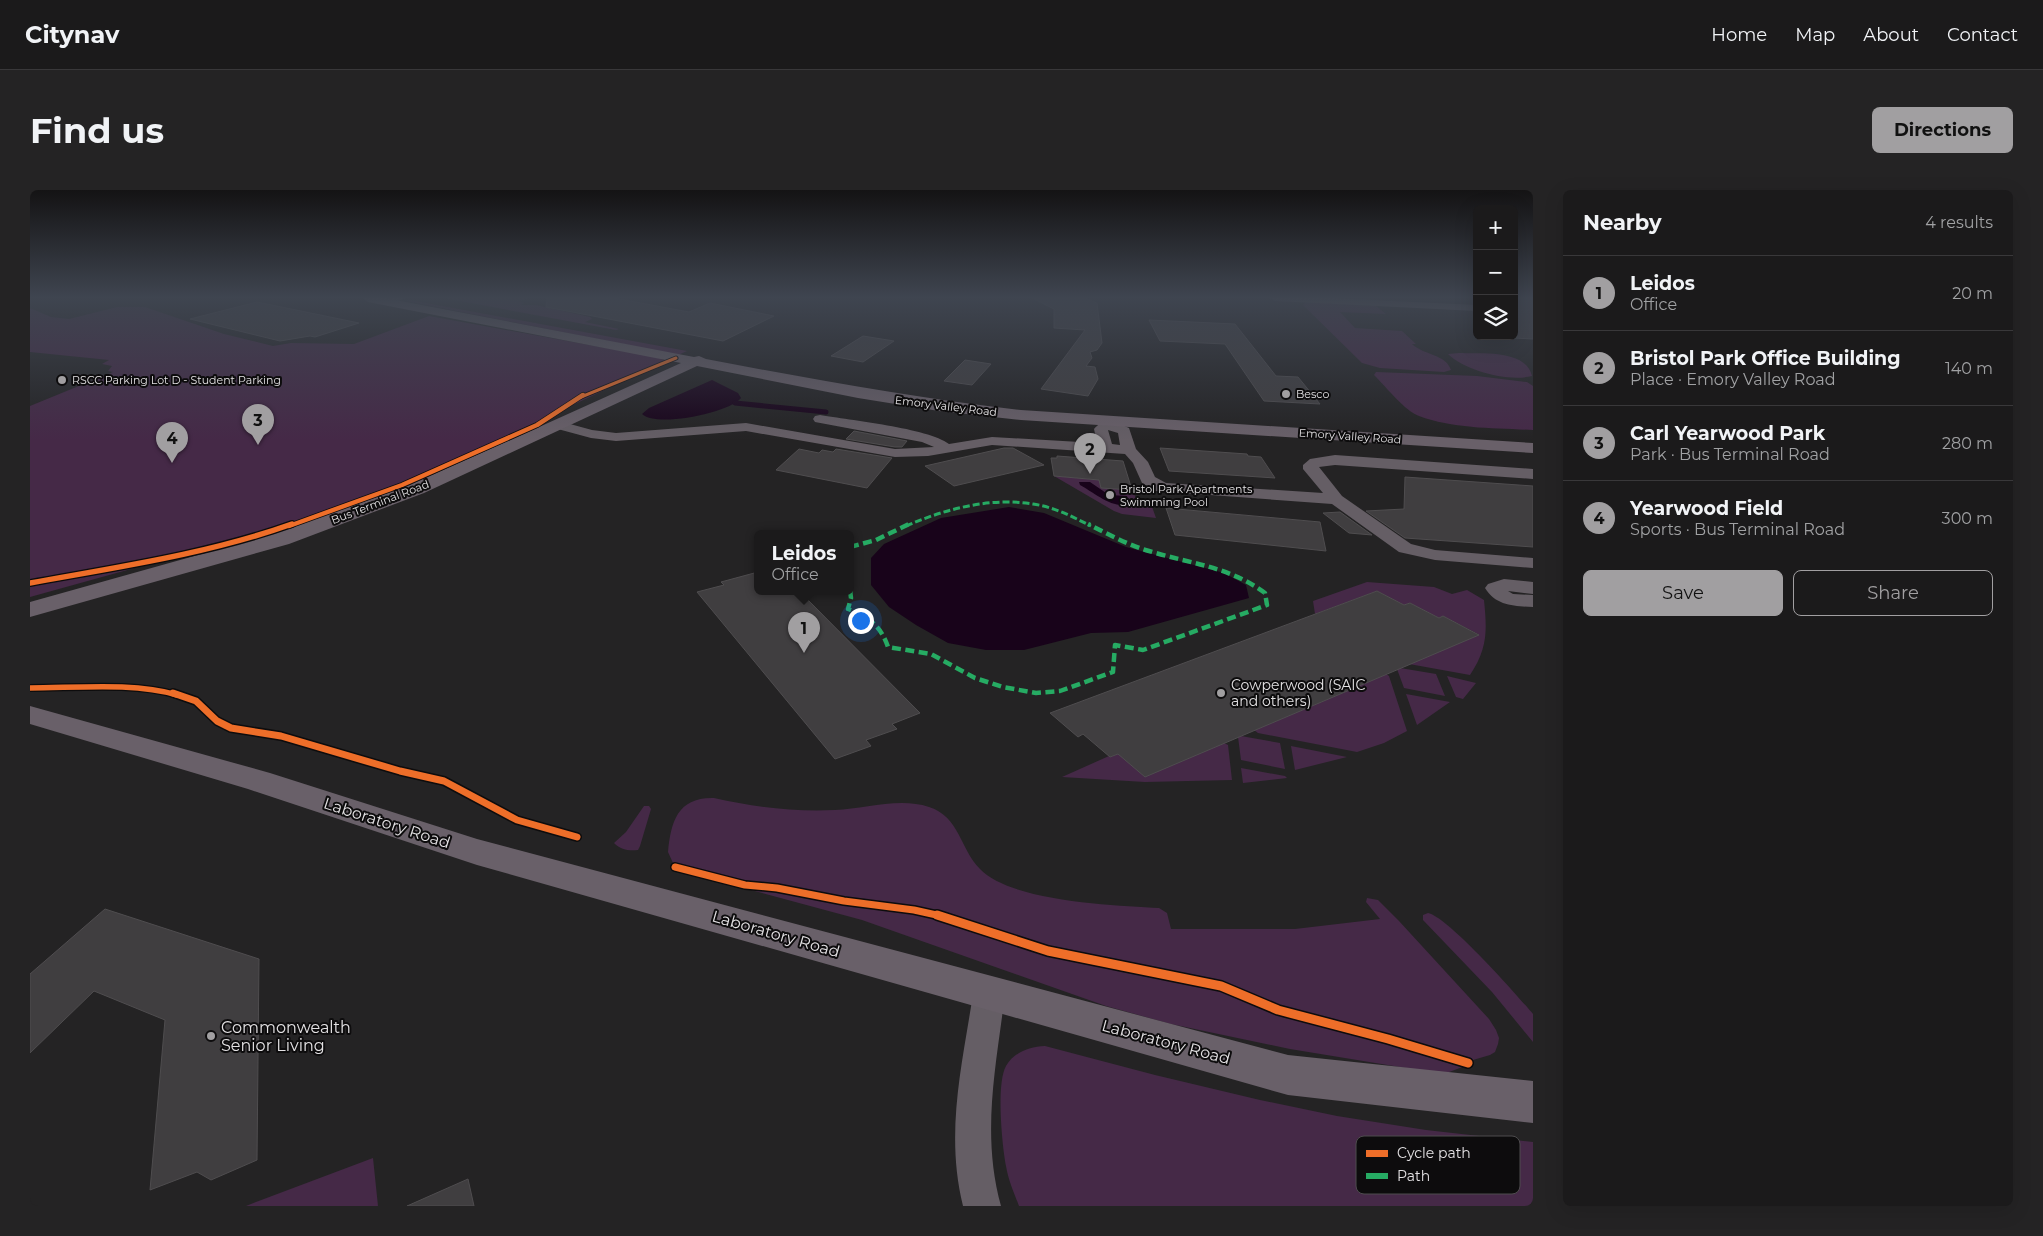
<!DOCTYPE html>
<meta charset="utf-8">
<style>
:root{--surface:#1b1a1b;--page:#242324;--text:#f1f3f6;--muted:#a0a1a3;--line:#39383a;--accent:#a19fa1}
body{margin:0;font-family:Montserrat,sans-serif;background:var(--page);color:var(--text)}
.controls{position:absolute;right:15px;top:15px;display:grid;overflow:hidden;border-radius:8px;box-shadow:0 5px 20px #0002}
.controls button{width:45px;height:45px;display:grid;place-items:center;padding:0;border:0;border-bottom:1px solid var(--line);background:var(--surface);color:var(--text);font:25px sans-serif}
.you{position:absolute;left:830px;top:430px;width:18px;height:18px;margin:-12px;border:4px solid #fff;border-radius:50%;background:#1a73e8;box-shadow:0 0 0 8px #1a73e833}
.badge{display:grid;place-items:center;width:32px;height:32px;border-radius:50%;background:var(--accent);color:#111;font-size:16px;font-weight:700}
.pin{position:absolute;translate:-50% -41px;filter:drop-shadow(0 1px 2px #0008)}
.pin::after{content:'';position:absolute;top:26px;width:18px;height:15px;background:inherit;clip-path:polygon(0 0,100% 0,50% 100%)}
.popup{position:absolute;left:724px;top:340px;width:100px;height:65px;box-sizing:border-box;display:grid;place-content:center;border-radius:8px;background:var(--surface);filter:drop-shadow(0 1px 4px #0005);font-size:16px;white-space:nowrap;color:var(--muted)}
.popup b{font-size:19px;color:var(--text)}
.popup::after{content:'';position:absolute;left:50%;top:100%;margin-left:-10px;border:10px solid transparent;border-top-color:var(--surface)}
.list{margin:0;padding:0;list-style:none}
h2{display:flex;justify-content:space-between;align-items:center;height:65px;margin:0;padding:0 20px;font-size:21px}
h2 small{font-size:16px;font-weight:400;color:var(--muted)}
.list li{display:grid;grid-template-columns:32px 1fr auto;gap:15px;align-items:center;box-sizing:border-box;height:75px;padding:0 20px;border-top:1px solid var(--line)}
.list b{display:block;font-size:19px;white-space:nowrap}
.list p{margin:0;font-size:16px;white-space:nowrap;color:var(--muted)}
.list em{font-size:16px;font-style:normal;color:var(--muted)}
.actions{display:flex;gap:10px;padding:15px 20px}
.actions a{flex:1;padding:11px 0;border:1px solid var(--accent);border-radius:8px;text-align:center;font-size:18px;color:var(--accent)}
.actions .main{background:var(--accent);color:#111}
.icon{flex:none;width:28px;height:28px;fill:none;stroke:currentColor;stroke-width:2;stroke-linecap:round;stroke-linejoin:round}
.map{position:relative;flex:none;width:1503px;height:1016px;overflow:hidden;border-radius:8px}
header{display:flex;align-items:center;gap:30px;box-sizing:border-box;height:70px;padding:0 25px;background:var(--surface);border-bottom:1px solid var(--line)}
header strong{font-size:24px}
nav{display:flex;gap:28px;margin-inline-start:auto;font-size:18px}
.intro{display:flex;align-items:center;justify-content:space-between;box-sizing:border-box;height:120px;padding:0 30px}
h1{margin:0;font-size:35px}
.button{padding:12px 22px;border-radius:8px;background:var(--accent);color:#111;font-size:18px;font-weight:700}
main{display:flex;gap:30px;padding:0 30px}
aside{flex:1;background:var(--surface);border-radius:8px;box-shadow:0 5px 20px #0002}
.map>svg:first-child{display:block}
.green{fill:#452947}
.water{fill:#18031a}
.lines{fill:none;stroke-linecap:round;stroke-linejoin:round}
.stream{stroke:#18031a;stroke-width:5}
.building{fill:#403e40;stroke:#4f4d4f}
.street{fill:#655e65;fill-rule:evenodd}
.secondary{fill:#696069;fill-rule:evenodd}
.quiet-far1{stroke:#26ab63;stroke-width:3;stroke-dasharray:7 3;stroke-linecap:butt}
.quiet{stroke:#26ab63;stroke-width:4.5;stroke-dasharray:9 4.5;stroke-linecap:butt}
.cycleway-far4-casing{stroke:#0d0c0d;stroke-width:5}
.cycleway-far3-casing{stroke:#0d0c0d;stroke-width:6}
.cycleway-far2-casing{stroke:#0d0c0d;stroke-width:8}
.cycleway-far1-casing{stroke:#0d0c0d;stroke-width:10}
.cycleway-casing{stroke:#0d0c0d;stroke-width:12}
.cycleway-far4{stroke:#ee6e29;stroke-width:3}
.cycleway-far3{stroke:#ee6e29;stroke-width:4.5}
.cycleway-far2{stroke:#ee6e29;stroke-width:5.5}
.cycleway-far1{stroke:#ee6e29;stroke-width:7}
.cycleway{stroke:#ee6e29;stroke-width:9}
.poi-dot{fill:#a19fa1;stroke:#0d0c0d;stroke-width:2}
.labels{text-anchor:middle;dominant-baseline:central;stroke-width:4;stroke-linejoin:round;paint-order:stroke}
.far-poi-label{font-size:11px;fill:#e4e2e4;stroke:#0d0c0d;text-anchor:start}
.far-street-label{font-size:11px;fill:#e4e2e4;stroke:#0d0c0d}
.poi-label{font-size:14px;fill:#e4e2e4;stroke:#0d0c0d;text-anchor:start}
.near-street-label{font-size:16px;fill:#e4e2e4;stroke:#0d0c0d}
.near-poi-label{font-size:16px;fill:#e4e2e4;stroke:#0d0c0d;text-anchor:start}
.key{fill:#0d0c0d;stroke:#4e4c4e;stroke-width:1}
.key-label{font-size:14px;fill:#e4e2e4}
</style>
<header>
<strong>Citynav</strong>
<nav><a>Home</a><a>Map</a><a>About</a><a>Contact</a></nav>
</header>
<div class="intro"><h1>Find us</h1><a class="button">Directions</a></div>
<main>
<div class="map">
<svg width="1503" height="1016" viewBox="0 0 1503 1016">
<rect width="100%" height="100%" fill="#242324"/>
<path class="green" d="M414,108H499L489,111L494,113L491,115H506L560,127L562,129L555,132L589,139L586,140Z
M380,110L657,161L648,165L376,111Z
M1276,112L1346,116L1356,124L1310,122L1325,138L1372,141L1386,154H1382C1393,165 1416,164 1421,180L1414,182L1350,178L1332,173L1273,115Z
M87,117H115L194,144L243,156L261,153L324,154L399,126L626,167L636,171L379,292L266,333L0,407V216L83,182L78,181L82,176L72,174L79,170L0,162V118L21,127L39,129Z
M1429,163C1450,164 1496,159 1502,186C1479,192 1435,181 1418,164Z
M1346,182L1447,186L1497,192L1503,196V240C1465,238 1424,239 1389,226C1375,221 1357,198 1346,187L1344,185Z
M1024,286L1069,290L1071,298L1103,299L1106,310L1120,311L1126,328L1092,324L1084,321Z
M1337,392L1404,397L1422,404L1437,400L1454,410C1457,440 1458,458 1440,485L1379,474L1448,444L1413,426L1409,428L1380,413L1374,415L1347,401L1285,424L1283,411Z
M1370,478L1406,484L1415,506L1374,498L1367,479Z
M1356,484L1359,486L1377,541L1354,553L1327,562L1228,543L1224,540Z
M1417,486L1446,493L1433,509L1426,507Z
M1376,504L1420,512L1387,535Z
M1211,546L1250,553L1255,579L1211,570L1208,547Z
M1194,553L1198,555L1202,590L1115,592L1032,587L1079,566L1080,567L1088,564Z
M1261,556L1317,567L1265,580Z
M1211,578L1255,586L1257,588L1213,593Z
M684,608C724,617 764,622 805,620C835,619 869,607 899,617C930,627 930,659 950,679C982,712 1084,715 1129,718L1137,723L1141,739H1265L1350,729L1336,712L1337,708L1348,710L1369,731L1459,829L1466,840L1469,848L1468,854L1465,862L1460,865L1443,870L1343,842L1243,817L1193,794L1019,757L912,723L885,717L833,711L744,695L715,692L643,673L638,662C641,631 648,607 684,608Z
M614,616H619L621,619L610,656L608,660C599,661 591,660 584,653L596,642Z
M714,698L753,702L826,716L901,727L926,733L1001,759L1047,771L1186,798L1216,812L1249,825L1347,849L1435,876L1414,884L1382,879L1260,859L1141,834L1076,816L832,730Z
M1398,723C1418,727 1487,805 1503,824V852L1462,802L1393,730V725Z
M1015,856L1125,885L1230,910L1307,926L1396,940L1503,952V1016H989C984,1003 978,989 976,976C972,955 966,894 976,876C984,862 999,857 1015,856Z
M343,968L348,1016H216L221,1014Z"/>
<path class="water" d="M682,190L708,203L711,208C699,223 626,238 612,224L619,218Z
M1049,292H1060L1079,305L1097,306L1099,314C1084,320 1063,302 1050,295Z
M979,317L1014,323L1096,357L1194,383L1216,395L1219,408L1098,442L1061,443L994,460H956L918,453L886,435L859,417L841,395V368L854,354L911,328Z"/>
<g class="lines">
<path class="stream" d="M705,213L796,222"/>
</g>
<path class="building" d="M517,108H584L659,122L680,113L744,126L693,151L516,117Z
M1002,108H1055L1067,113L1072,153L1067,160L1060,162L1062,168L1056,176L1065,177L1068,189L1058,206L1011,199L1055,140L1024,138V119Z
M1484,108H1503V149L1484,148Z
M227,112L271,121L329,133L285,147L280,146L250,151L160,129Z
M1119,130L1205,134L1246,186L1268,187L1290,214L1234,211L1195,154L1130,151Z
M833,146L864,151L833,172L801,166Z
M935,170L961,174L942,195L914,191Z
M824,241L877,251L872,257H865L816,249Z
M974,258H983L1014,275L924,296L895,276Z
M1130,258L1217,264L1218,266L1231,267L1245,288L1139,281Z
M769,259L789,263L792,260L803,262L806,259L862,268L837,298L746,280Z
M1027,266L1093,271L1102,300L1071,298L1069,290L1024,286L1021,268H1027Z
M1375,287L1503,296V357L1375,348L1336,321L1374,319Z
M1136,318L1290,332L1296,361L1145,345Z
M1310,322L1342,345L1319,343L1293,323Z
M728,382V402H770L890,523L862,534L867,539L836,550L841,556L805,569L667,402L694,395L691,392Z
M1347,401L1374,415L1380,413L1409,428L1413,426L1449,445L1115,587L1088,564L1080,567L1053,544L1048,547L1020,523Z
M75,719L229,769L227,970L181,990L167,982L120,1000L135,830L64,801L0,863V784Z
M438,989L444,1016H377Z"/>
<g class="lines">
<path class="street" d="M361,108H375L362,114H354V110Z
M1240,108H1300L1447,115V121L1245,111Z
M790,225C819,230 898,238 919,254L962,247L1067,253L1064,239C1075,226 1086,232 1099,238L1106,259L1118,272L1125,287L1136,293L1293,303L1273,279V275L1280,269L1305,265L1503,279V289L1305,275L1289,277L1312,306L1381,354L1405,360L1503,368V378L1405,370L1369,362L1302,314L1126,301L1112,293L1103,273L1095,264L962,255L898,266L865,267L716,241L586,251L561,248L524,238L522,235L529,231L562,240L586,243L716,233L865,259L904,257L892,252L785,232L783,229L785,226ZM1078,240L1088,243L1090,255L1082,254Z
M1474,389L1503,392V404L1478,401L1483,404L1503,405V417C1484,416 1466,416 1455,398L1458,394Z
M959,790L970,794L975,804C966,877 951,944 971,1016H933C915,943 932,876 943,804L948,794Z"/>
<path class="secondary" d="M332,108H355L664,167L669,166L676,169C781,189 885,208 991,220L1503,253V263L991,230L909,221L828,208L667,176L394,303L259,354L0,427V412L243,344L380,295L651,173L338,112Z
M0,516L240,583L447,649L1258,865L1503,891V933L1258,905L447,675L218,599L0,534Z"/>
<path class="quiet-far1" d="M876,336C915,319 961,307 1003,314C1024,317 1043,327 1061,336"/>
<path class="quiet" d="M820,357L846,350L879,334
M820,400L821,408L818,419C838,426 851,436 858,457L901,464L945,488L973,497L1006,503L1030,501L1083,482L1085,455L1113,460L1237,415L1235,403C1198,376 1161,374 1119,361C1098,355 1078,344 1058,334"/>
<defs>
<path id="cycleway-far4" d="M551,207L646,168"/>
<path id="cycleway-far3" d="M259,336L372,295L507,235L553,205"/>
<path id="cycleway-far2" d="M0,393C88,377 178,364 262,334
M0,498C45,498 104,492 147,505"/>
<path id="cycleway-far1" d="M143,503L166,511L187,531L201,538L251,546L370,581L414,591L487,630L547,647
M645,677L715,695L747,698L814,711L884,720L911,726"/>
<path id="cycleway" d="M907,725L1018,761L1191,796L1248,820L1358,849L1438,873"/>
</defs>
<use href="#cycleway-far4" class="cycleway-far4-casing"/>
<use href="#cycleway-far3" class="cycleway-far3-casing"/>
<use href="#cycleway-far2" class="cycleway-far2-casing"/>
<use href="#cycleway-far1" class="cycleway-far1-casing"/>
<use href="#cycleway" class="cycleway-casing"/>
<use href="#cycleway-far4" class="cycleway-far4"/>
<use href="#cycleway-far3" class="cycleway-far3"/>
<use href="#cycleway-far2" class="cycleway-far2"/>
<use href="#cycleway-far1" class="cycleway-far1"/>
<use href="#cycleway" class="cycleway"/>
</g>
<linearGradient id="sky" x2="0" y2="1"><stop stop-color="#141314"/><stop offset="0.43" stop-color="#3f4550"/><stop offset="1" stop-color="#3f4550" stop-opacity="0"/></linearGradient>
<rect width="1503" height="250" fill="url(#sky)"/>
<g class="poi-dot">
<circle cx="32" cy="190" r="5"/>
<circle cx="1256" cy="204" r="5"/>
<circle cx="1080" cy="305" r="5"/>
<circle cx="1191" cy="503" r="5"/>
<circle cx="181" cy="846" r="5"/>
</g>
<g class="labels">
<g class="far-poi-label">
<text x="42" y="190">RSCC Parking Lot D - Student Parking</text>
<text x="1266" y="204">Besco</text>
<text x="1090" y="299">Bristol Park Apartments<tspan x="1090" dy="13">Swimming Pool</tspan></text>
</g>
<g class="far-street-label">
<text transform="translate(916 216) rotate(7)">Emory Valley Road</text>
<text transform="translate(1320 246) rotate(4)">Emory Valley Road</text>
<text transform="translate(350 312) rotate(-21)">Bus Terminal Road</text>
</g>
<g class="poi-label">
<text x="1201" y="495">Cowperwood (SAIC<tspan x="1201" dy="16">and others)</tspan></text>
</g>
<g class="near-street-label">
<text transform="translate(357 633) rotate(18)">Laboratory Road</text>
<text transform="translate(746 744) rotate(16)">Laboratory Road</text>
<text transform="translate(1136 852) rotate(15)">Laboratory Road</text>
</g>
<g class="near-poi-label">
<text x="191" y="837">Commonwealth<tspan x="191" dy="18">Senior Living</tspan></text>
</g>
</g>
<rect x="1326" y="946" width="164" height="58" rx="8" class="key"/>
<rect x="1336" y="960" width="22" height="7" fill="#ee6e29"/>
<rect x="1336" y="983" width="22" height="6" fill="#26ab63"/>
<g class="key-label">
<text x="1367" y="968">Cycle path</text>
<text x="1367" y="991">Path</text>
</g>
</svg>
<div class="controls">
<button>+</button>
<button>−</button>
<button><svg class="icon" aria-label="layers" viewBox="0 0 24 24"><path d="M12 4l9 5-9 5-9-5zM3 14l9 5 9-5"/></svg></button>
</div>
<div class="you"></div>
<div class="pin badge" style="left:774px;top:463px">1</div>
<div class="popup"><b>Leidos</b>Office</div>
<div class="pin badge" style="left:1060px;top:284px">2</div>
<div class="pin badge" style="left:228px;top:255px">3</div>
<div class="pin badge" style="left:142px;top:273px">4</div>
</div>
<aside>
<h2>Nearby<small>4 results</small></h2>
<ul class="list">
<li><span class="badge">1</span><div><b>Leidos</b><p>Office</p></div><em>20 m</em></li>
<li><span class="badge">2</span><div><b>Bristol Park Office Building</b><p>Place · Emory Valley Road</p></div><em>140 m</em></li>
<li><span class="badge">3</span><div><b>Carl Yearwood Park</b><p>Park · Bus Terminal Road</p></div><em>280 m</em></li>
<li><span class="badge">4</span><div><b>Yearwood Field</b><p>Sports · Bus Terminal Road</p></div><em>300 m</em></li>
</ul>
<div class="actions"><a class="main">Save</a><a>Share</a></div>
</aside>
</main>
